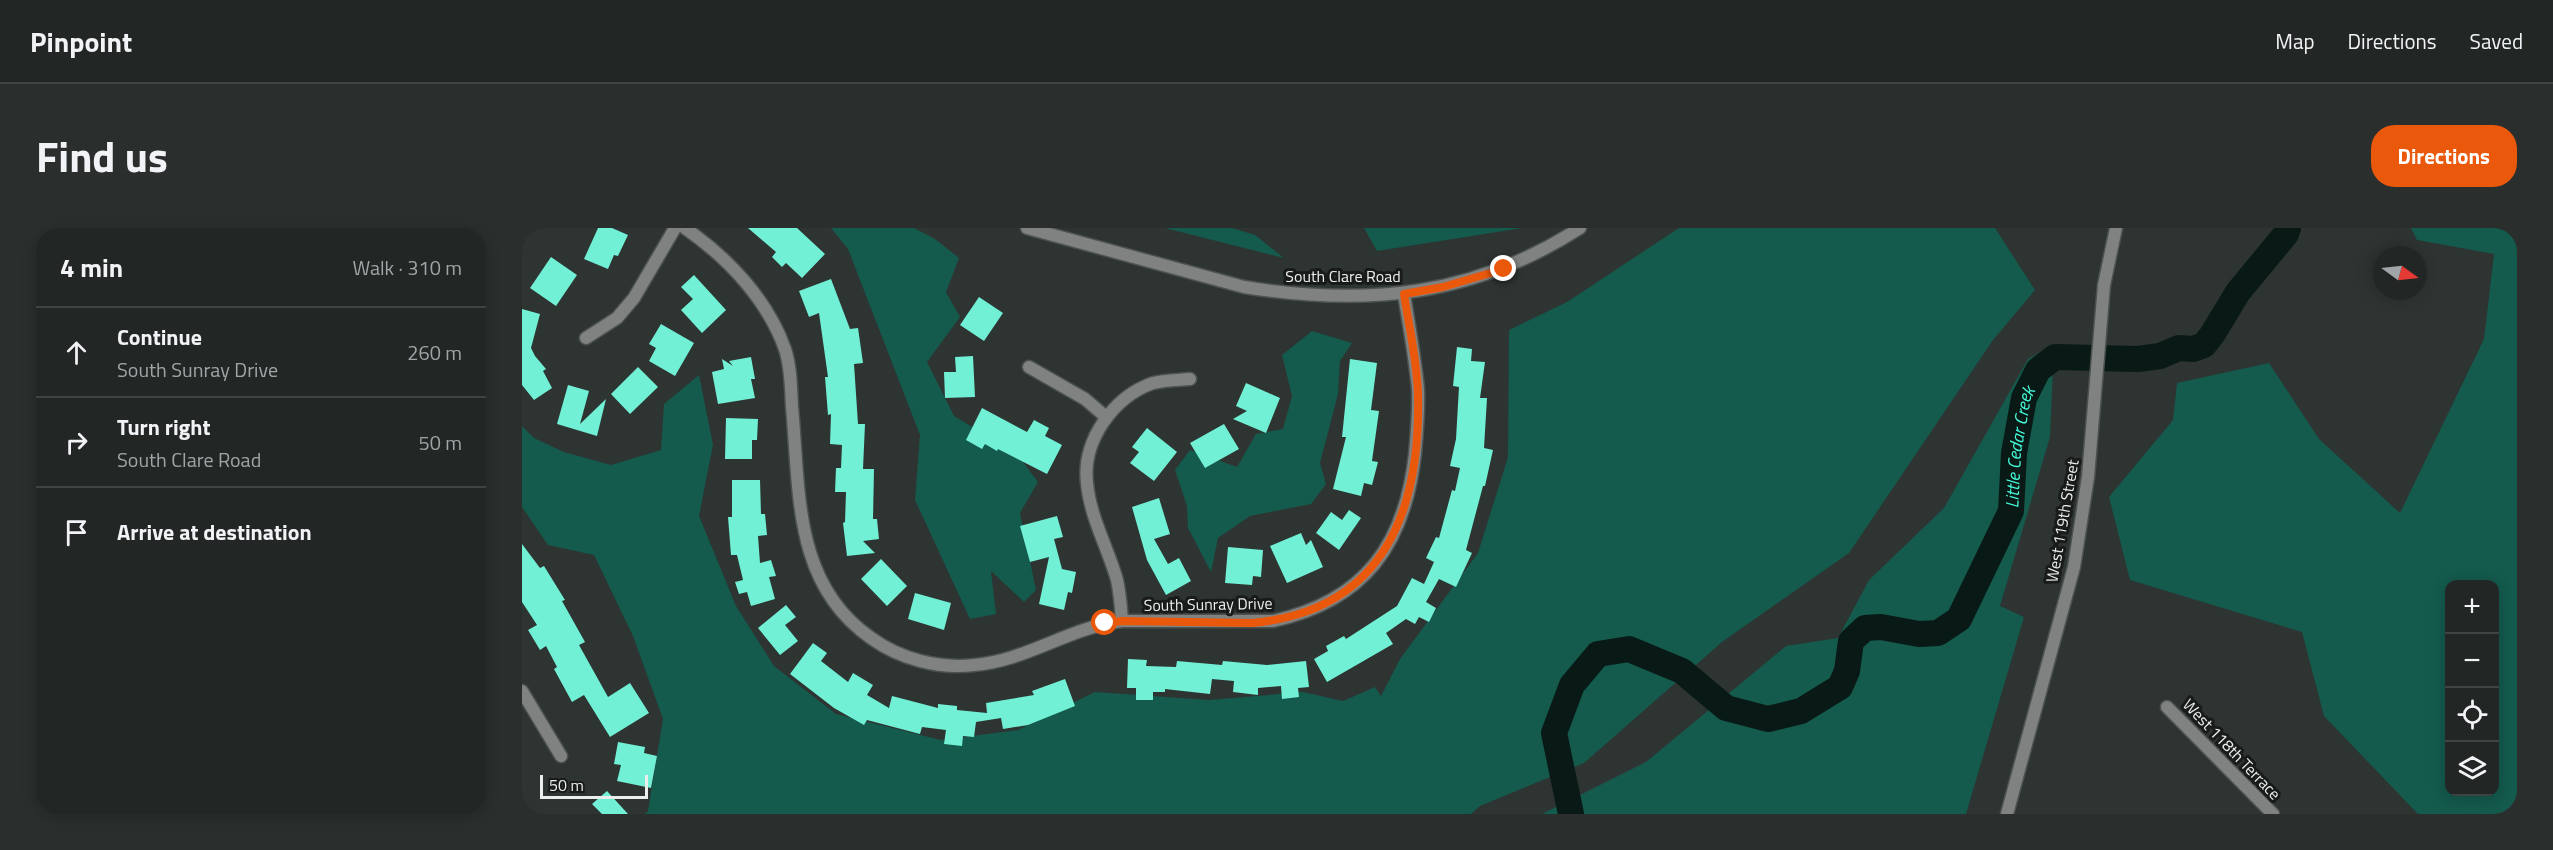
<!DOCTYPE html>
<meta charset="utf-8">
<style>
:root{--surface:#222726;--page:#2a2f2e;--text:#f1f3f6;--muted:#a2a5a7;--line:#3f4443;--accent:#ea580c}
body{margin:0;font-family:"Titillium Web",sans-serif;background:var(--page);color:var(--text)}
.controls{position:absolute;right:18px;bottom:18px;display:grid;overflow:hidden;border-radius:12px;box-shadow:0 3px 15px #0003}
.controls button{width:54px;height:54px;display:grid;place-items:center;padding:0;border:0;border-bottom:2px solid var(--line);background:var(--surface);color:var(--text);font:30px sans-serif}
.compass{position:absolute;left:1851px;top:18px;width:54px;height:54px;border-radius:50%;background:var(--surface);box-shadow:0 3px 15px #0003;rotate:105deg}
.scale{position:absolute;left:18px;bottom:15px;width:108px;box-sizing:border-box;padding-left:6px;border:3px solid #eaeeed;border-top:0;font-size:16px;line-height:21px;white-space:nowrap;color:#eaeeed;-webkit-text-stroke:4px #181b1a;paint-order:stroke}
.stop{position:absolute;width:18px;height:18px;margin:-14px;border:4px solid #ea580c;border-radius:50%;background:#fff}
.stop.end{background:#ea580c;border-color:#fff;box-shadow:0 2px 6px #0008}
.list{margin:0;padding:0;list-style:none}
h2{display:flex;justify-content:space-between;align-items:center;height:78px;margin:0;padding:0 24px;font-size:26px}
h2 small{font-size:20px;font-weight:400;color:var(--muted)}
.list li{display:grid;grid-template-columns:39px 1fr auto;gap:18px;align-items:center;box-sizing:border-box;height:90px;padding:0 24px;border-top:2px solid var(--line)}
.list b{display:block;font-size:22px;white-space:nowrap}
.list p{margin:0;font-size:20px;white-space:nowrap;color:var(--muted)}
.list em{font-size:20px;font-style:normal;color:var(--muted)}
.icon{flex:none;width:33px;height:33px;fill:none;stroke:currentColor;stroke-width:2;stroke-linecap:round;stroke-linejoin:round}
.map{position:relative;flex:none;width:1995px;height:586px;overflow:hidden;border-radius:24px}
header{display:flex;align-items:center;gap:36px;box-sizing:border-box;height:84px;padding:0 30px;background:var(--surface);border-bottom:2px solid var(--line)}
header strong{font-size:28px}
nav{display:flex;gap:33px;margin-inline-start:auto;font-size:21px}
.intro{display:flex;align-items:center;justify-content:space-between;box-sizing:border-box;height:144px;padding:0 36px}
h1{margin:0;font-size:42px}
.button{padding:15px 27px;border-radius:24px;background:var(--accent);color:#fff;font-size:21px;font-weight:700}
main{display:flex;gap:36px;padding:0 36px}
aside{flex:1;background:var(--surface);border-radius:24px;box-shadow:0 3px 15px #0003}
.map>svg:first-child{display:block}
.green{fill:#145a4d;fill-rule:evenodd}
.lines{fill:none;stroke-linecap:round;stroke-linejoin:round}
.river{stroke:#091a16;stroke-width:26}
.building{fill:#71f0d5}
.minor-casing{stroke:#4c5250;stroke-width:15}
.tertiary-casing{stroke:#4c5250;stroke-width:15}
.minor{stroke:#808282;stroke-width:12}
.tertiary{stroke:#808282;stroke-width:12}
.route{stroke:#ea580c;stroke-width:8}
.labels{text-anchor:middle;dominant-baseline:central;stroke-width:6;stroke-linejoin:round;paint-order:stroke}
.street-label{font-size:16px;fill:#eaeeed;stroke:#181b1a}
.water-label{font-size:18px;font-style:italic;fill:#45fbda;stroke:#181b1a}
</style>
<header>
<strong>Pinpoint</strong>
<nav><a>Map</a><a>Directions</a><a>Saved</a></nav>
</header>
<div class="intro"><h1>Find us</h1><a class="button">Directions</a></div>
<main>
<aside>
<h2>4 min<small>Walk · 310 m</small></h2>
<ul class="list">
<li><svg class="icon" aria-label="ahead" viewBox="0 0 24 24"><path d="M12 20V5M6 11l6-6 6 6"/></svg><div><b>Continue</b><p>South Sunray Drive</p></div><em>260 m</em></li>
<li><svg class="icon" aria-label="right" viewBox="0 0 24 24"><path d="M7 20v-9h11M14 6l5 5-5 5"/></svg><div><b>Turn right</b><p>South Clare Road</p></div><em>50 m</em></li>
<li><svg class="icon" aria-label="arrive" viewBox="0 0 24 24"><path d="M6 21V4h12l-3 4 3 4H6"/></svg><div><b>Arrive at destination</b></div></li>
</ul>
</aside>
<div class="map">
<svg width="1995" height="586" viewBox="0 0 1995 586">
<rect width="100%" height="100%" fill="#2e3432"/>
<path class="green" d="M309,0H392L413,11L437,30L424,64L438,89L405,134L432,188L495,226L516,254L498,285L514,362L502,374L469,343L474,386L448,391L393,272L398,207L326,21Z
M643,0H710L733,7L762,30Z
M842,0H1000L855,23Z
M1157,0H1473L1513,62L1471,112L1327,325L1200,414L1062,535L958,578L949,586H123L126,583L141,491L111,408L72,327L26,317L0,279V198L12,210L42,224L89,237L139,222L142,176L177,147L191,217L177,288L214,378L252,438L314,486L419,512L496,502L573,464L687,472L781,464L821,473L853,459L859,468L878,431L956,325L986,229L987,102L1045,74Z
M1889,0H1995V586H1896L1802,488L1780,404L1608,352L1587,269L1651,192L1655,155L1747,135L1797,211L1878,285L1962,111L1972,26L1895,12ZM1928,356H1972V564H1928Z
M790,103L830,115L818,133L816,166L798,235L804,256L789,276L728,288L696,310L689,344L666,300L665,278L653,242L668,222L715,239L734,206L761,201L770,168L760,127Z
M1532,116L1528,209L1478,378L1502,389L1444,586H1020L1124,534L1264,418L1316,410L1347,352L1422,280L1506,131Z"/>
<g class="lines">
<path class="river" id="s1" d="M1049,586L1032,505L1050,457L1076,426L1107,421L1160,443L1204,480L1246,491L1279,483L1318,459L1325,443L1329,413L1343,400L1359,399L1397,406L1416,405L1437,391L1489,283L1492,225L1502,170L1516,142L1533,129L1616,131L1638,128L1657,120L1671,121L1682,117L1690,107L1716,64L1764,6L1766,0"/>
</g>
<path class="building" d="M76,0H90L106,7L96,28L92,27L86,41L62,31Z
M226,0H275L303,26L280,50L264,35L260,39L250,29L254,24Z
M29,29L55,47L34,78L8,60Z
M172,47L204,82L180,105L159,82L171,71L159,59Z
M309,51L328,101L336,100L341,135L332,136L336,196H343L341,241H352L351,291H355L357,311L341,313L353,325L325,328L321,295L323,294L324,264H313L314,240H319L320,217L308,216L309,186L306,187L303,149H306L297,85L287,89L277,63Z
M457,69L481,85L462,113L438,97Z
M0,81L18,86L9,120L13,128L24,141L21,143L30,160L12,172L0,157Z
M139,96L172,115L153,148L127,133L134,120L127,116Z
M935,119L950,121L949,133L963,134L958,170H965L962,220L971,222L963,258H961L944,322L950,325L934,359L917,351L904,374L914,380L907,394L897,389L893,396L884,391L864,405L871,416L805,454L792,431L806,423L804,418L822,408L824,411L875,378L890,350L902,356L912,334L904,330L914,309L917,310L930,262L933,263L938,240L928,238L934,211L937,159L931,158Z
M451,128L453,169L423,170L422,144H434L433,129Z
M229,129L233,151H229L233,170L196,176L190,144L202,141L200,131L211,138L207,133Z
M828,131L855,135L849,182L857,183L850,233L856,234L850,257L842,255L839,268L811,261L824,209H820Z
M116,139L136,159L108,186L89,166Z
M724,155L758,170L744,205L711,191L725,183L714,178Z
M46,157L67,163L58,196L84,171L75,208L35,196Z
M460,180L505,204L512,192L527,200L523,208L540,217L525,246L476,221L475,223L463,216L460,221L444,212Z
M204,190L236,191L235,212H230V231H203Z
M702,196L717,221L683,240L668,215Z
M625,200L655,224L632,253L608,235L617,224L610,219Z
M210,252H238L239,286H243L245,307L236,308L238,335L249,332L254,348L247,349L253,371L229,378L225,364L217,366L213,354L221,352L215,327H209L206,289H210Z
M637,270L648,306L632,311L646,336L657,330L669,353L644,367L625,332L610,279Z
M827,282L839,290L817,322L794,305L809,284L820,292Z
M535,288L541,309L532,311L540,341L554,344L550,365L546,364L542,382L517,376L527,329L508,334L498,298Z
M779,305L784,317L789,312L801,339L765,355L748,318Z
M0,316L18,340L22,338L43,372L40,373L63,414L57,417L86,469L108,455L127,485L88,509L62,467L50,474L32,441L35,439L24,418L18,422L6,402L15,397L0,374Z
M706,319L741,322L739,349L731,348L730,357L703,355Z
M359,331L385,358L365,378L339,351Z
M393,365L429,375L422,402L386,391Z
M264,377L274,389L263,397L276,413L258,427L236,400Z
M291,415L305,425L299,433L326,454L331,445L351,457L345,467L367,480L370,468L416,480V476L435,478V482L465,485L464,475L512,467L510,463L543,451L553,478L506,497L481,501L479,490L454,494L452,509L441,508L440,518L422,516L424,502L400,499L398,506L345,492L342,497L312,480L268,446Z
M606,431L625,432L624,438L654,439L655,433L700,437L701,433L745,437L784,433L787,459L776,460L777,469L760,471L759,458L736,460V467L711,464L712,453L690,451L688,466L643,461V464H631V472H614V460H605Z
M96,514L123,519L122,525L135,528L129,560L95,553L99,537L92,536Z
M85,563L106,586H80L70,576Z"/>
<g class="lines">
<defs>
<path id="minor" d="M163,0C206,30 245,71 263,121C269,139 269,161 270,179C278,264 271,356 349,410C378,431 416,441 452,437C504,433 548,399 600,393H751C843,373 883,316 893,226C895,204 897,183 896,161C893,129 887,98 882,66
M64,110L95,90L112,70L153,0
M507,139L563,171L584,189
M600,393C599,379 598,365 595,352C586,320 568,289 565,255C560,213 591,169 631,155C642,152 656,152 668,151
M0,463L39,528
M1645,479L1751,586"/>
<path id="tertiary" d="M505,0L722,59C845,79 952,68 1058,0
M1485,586L1552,339L1566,249L1582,57L1594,0"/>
</defs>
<use href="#minor" class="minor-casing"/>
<use href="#tertiary" class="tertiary-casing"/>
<use href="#minor" class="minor"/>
<use href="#tertiary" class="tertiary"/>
</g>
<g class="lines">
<path class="route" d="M583,395L600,393L730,395C862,383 899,283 896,165C895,132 887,99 882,66L921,59L982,41"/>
</g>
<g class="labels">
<g class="street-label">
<text x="821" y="48">South Clare Road</text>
<text transform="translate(1540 293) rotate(-80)">West 119th Street</text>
<text transform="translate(686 376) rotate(-1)">South Sunray Drive</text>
<text transform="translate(1710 521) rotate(46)">West 118th Terrace</text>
</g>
<g class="water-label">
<text stroke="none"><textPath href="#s1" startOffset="794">Little Cedar Creek</textPath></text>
</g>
</g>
</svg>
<div class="controls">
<button>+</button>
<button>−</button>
<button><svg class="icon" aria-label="locate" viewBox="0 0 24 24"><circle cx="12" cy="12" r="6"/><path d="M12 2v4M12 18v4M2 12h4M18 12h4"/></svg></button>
<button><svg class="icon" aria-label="layers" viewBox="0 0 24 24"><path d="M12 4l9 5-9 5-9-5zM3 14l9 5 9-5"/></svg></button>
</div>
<svg class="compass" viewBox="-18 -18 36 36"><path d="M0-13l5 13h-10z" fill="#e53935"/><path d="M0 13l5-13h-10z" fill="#a2a5a7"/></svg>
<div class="scale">50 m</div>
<div class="stop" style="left:583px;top:395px"></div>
<div class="stop end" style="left:982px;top:41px"></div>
</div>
</main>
